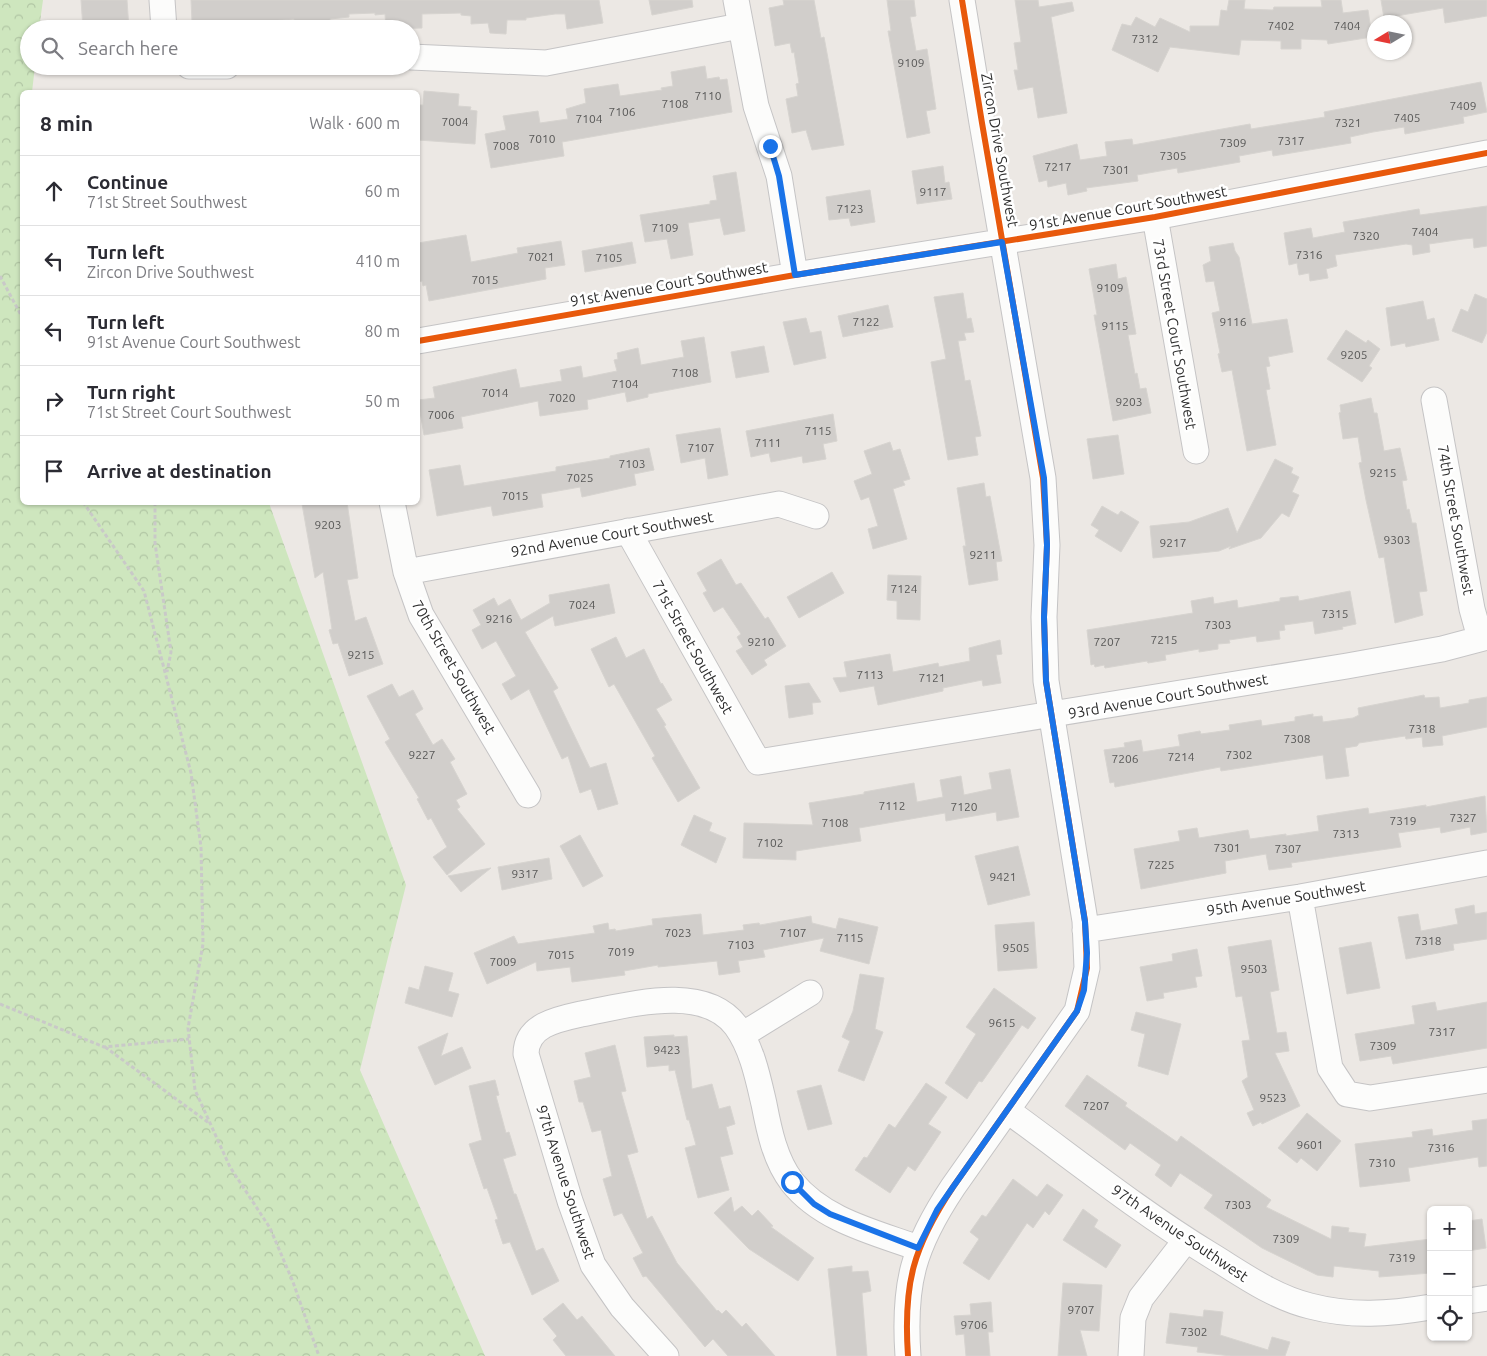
<!DOCTYPE html>
<meta charset="utf-8">
<style>
:root{--surface:#fff;--page:#f2f2f3;--text:#2b2b33;--muted:#7c7c81;--line:#e1e1e2}
body{margin:0;font-family:Ubuntu,sans-serif;background:var(--page);color:var(--text)}
.controls{position:absolute;right:15px;bottom:15px;display:grid;overflow:hidden;border-radius:8px;box-shadow:0 1px 4px #0004}
.controls button{width:45px;height:45px;display:grid;place-items:center;padding:0;border:0;border-bottom:1px solid var(--line);background:var(--surface);color:var(--text);font:25px sans-serif}
.compass{position:absolute;left:1367px;top:15px;width:45px;height:45px;border-radius:50%;background:var(--surface);box-shadow:0 1px 4px #0004;rotate:260deg}
.stop{position:absolute;width:15px;height:15px;margin:-11px;border:4px solid #1a73e8;border-radius:50%;background:#fff}
.stop.end{background:#1a73e8;border-color:#fff;box-shadow:0 1px 5px #0008}
.list{margin:0;padding:0;list-style:none}
h2{display:flex;justify-content:space-between;align-items:center;height:65px;margin:0;padding:0 20px;font-size:21px}
h2 small{font-size:16px;font-weight:400;color:var(--muted)}
.list li{display:grid;grid-template-columns:32px 1fr auto;gap:15px;align-items:center;box-sizing:border-box;height:70px;padding:0 20px;border-top:1px solid var(--line)}
.list b{display:block;font-size:19px;white-space:nowrap}
.list p{margin:0;font-size:16px;white-space:nowrap;color:var(--muted)}
.list em{font-size:16px;font-style:normal;color:var(--muted)}
.icon{flex:none;width:28px;height:28px;fill:none;stroke:currentColor;stroke-width:2;stroke-linecap:round;stroke-linejoin:round}
.map{position:relative;flex:none;width:1487px;height:1356px;overflow:hidden}
.search{position:absolute;background:var(--surface);box-shadow:0 1px 4px #0004;left:20px;top:20px;width:400px;height:55px;display:flex;align-items:center;gap:12px;box-sizing:border-box;padding:0 18px;border-radius:28px;color:var(--muted);font-size:19px}
.panel{position:absolute;background:var(--surface);box-shadow:0 1px 4px #0004;left:20px;top:90px;width:400px;height:415px;border-radius:8px}
.map>svg:first-child{display:block}
.forest{fill:url(#forest-crowns)}
.building{fill:#d1cecb;stroke:#d7d4d0}
.lines{fill:none;stroke-linecap:round;stroke-linejoin:round}
.minor-casing{stroke:#c5c4c5;stroke-width:27}
.path{stroke:#c9c9c8;stroke-width:3;stroke-dasharray:4 2.5;stroke-linecap:butt}
.minor{stroke:#fcfcfb;stroke-width:25}
.cycleway-casing{stroke:#fff;stroke-width:9}
.cycleway{stroke:#e8590c;stroke-width:6}
.route{stroke:#1a73e8;stroke-width:6}
.labels{text-anchor:middle;dominant-baseline:central;stroke-width:5;stroke-linejoin:round;paint-order:stroke}
.number-label{font-size:12px;fill:#585857}
.street-label{font-size:15px;fill:#2e2e2e;stroke:#fff}
</style>
<div class="map">
<svg width="1487" height="1356" viewBox="0 0 1487 1356">
<defs>
<pattern id="forest-crowns" width="20" height="18" patternUnits="userSpaceOnUse" patternTransform="scale(1.25)"><rect width="20" height="18" fill="#cee6be"/><path d="M2 6a3 3 0 1 1 6 0M12 15a3 3 0 1 1 6 0" fill="none" stroke="#b1c6a4"/></pattern>
</defs>
<rect width="100%" height="100%" fill="#ece8e4"/>
<path class="forest" d="M0,0H43L39,29H29V66H35L32,92H22V502L269,503L406,885L360,1070L485,1356H0Z"/>
<path class="building" d="M81,0H127L129,29H83Z
M191,0H599L603,23L567,29L565,14H555L526,18V20H507L506,34L490,33L488,23L471,24V16L461,15V13L422,14V28L386,29L385,14L375,15V13L349,14V17L330,19V29H294V19L247,23V29H211V23L192,22Z
M649,0H692L693,7L652,15Z
M783,0H814L821,38L824,37L844,145L812,150L806,130L792,133L786,99L798,96L796,84L799,83L794,52L792,53L790,43L775,46L769,8L784,5Z
M887,0H914L916,16L910,17L916,51L927,49L936,109L926,111L930,133L907,138L888,31H891Z
M1015,0H1038L1039,7L1072,2L1074,11L1051,17L1067,113L1038,118L1033,87L1018,90L1014,70H1018L1014,43L1021,42Z
M1229,0H1245L1244,9L1273,10L1274,7H1322L1321,0H1341L1343,13L1368,10L1372,37L1328,44L1327,40L1301,39V49H1281V41L1241,40L1239,55L1170,47L1158,72L1112,50L1122,24L1131,26L1136,17L1155,27L1160,18L1190,32V26H1219L1221,10L1227,11Z
M1381,0H1487V16L1445,23L1443,8L1384,18Z
M705,66L707,79L719,77L720,80L727,79L732,112L562,142L564,156L491,168L485,134L506,130L503,116L538,111L540,123L568,119L566,109L586,103L584,89L618,84L620,96L662,90L661,88L673,86L671,72Z
M1481,82L1487,112L1463,117L1464,123L1405,134L1404,127L1373,132L1350,137L1351,143L1273,156L1272,150L1239,156L1240,162L1178,173L1177,168L1137,175L1138,181L1086,188L1087,191L1068,195L1066,183L1048,187L1047,180L1039,182L1033,156L1077,144L1080,160L1107,156L1105,142L1132,139L1133,145L1250,124L1251,129L1325,117L1324,112Z
M424,91L459,94L458,106L471,107L470,110L477,111L475,144L418,140V105H423Z
M943,166L945,183L949,182L952,199L917,204L912,171Z
M736,172L745,231L724,235L720,218L688,223L693,255L671,259L667,239L645,242L640,215L710,204V201L717,200L713,176Z
M870,190L875,222L851,226L849,218L829,220L826,197Z
M1487,206V246L1474,248L1473,238L1463,239L1429,244L1430,252L1413,255L1412,245L1406,244L1335,255L1337,266L1326,269L1328,278L1310,281L1309,273L1299,275L1297,263L1289,265L1284,233L1311,228L1313,238L1345,232L1343,222L1419,209L1420,215Z
M466,235L471,262L518,253L517,248L561,241L565,265L545,268L546,279L429,301L426,285L423,286L422,281L418,282V243Z
M632,242L636,263L585,272L582,251Z
M1233,243L1235,251L1239,257L1252,324L1287,319L1293,352L1268,357L1270,366L1266,367L1270,389L1266,390L1276,445L1247,451L1232,370L1222,372L1218,354L1220,353L1212,313L1220,311L1214,281L1206,282L1203,265L1211,261L1209,247Z
M1116,264L1118,279L1126,277L1136,334L1128,335L1135,374L1137,373L1140,389L1146,388L1151,413L1113,421L1094,315H1097L1089,269Z
M963,293L967,319L971,318L974,332L964,333L966,340L958,341L965,381L970,380L981,436L975,437L978,455L948,460L931,362L946,359L934,297Z
M1475,294L1487,299V332L1482,343L1452,331L1461,309L1468,312Z
M1423,301L1427,320L1434,318L1439,340L1406,347L1405,343L1391,346L1386,308Z
M888,305L893,327L843,337L838,316Z
M806,318L810,333L821,331L826,358L794,365L783,322Z
M1346,330L1366,343L1368,340L1380,349L1369,366L1372,368L1362,382L1327,359Z
M704,337L711,382L648,394V397L627,402L625,392L587,400L588,409L540,416L538,401L461,417L463,428L424,435L418,400L435,398L433,387L516,369L520,388L562,381L560,370L581,366L583,378L617,371L614,360L618,359L617,353L638,348L641,365L684,357L681,341Z
M764,346L769,372L736,378L731,352Z
M1371,398L1374,413H1377L1384,451L1400,448L1407,480L1402,481L1407,510L1409,509L1412,523H1416L1427,591L1419,592L1423,615L1395,623L1384,557L1379,558L1366,500L1359,463L1362,462L1358,437L1343,439L1339,413L1341,412L1340,405Z
M833,414L837,441L823,444L826,459L803,463L802,456L771,462L769,453L751,457L746,431Z
M720,428L728,475L708,479L705,458L681,463L676,435Z
M1118,435L1124,474L1093,479L1087,439Z
M890,442L893,451L900,449L910,479L903,481L905,485L893,489L907,539L873,549L868,529L878,526L869,497L861,500L854,481L872,474L864,451Z
M649,448L654,470L634,474L636,485L582,497L580,487L541,494L543,507L493,516L491,506L437,516L429,470L460,465L464,486L556,471V467L610,458V456Z
M1275,459L1293,468L1291,473L1299,477L1292,492L1299,495L1289,517L1282,513L1261,538L1229,549L1231,546L1219,551L1153,558L1150,526L1189,522L1228,508L1237,533Z
M984,483L986,497L990,496L1002,561L996,562L998,580L969,585L963,546H966L957,488Z
M309,502H347L358,578L347,580L355,621L366,617L383,664L349,676L338,643L333,644L329,630L332,629L323,572L315,578L302,504Z
M1102,506L1118,515L1121,511L1139,522L1121,552L1095,536L1099,530L1091,525Z
M721,559L736,585L741,583L765,619L768,617L786,646L764,660L767,665L752,675L736,651L743,647L737,637L741,634L723,607L714,612L703,593L707,591L697,573Z
M832,572L844,593L799,618L787,597Z
M888,575L921,576L920,620L897,619V601L887,600Z
M609,584L615,613L555,626L553,616L525,632L558,688L553,691L590,768L606,763L618,804L598,810L591,789L580,793L568,756L562,759L529,689L511,700L502,684L516,676L496,641L482,649L472,630L481,625L473,610L494,598L498,606L510,599L521,620L550,603L549,595Z
M1350,591L1356,624L1342,627L1343,629L1315,634L1313,621L1284,625L1285,630L1279,631L1280,639L1257,642L1256,636L1229,640L1230,643L1218,644V649L1199,652V649L1165,655L1166,660L1148,663L1147,661L1105,668L1104,665L1095,667L1094,664L1091,665L1087,630L1193,613L1191,601L1213,597L1214,604L1237,600L1238,608L1280,601V598L1298,596L1299,601Z
M616,637L626,658L644,649L661,684L662,683L672,700L656,709L666,725L664,726L700,788L678,802L652,758L655,756L614,684L609,687L591,649Z
M1000,640L1002,654L996,655L1001,683L983,686L982,680L943,688V691L878,705L874,686L840,692L833,678L847,677L844,662L890,654L893,672L938,663L939,667L970,661L969,648Z
M809,683L821,702L812,703L813,714L789,718L785,686Z
M392,684L399,697L413,690L423,709L415,714L433,745L442,739L455,759L450,762L467,794L456,800L460,807L457,809L485,844L447,875L433,857L447,847L431,818L428,820L417,799L419,798L385,742L390,739L367,696Z
M1424,695L1425,698L1439,697L1440,708L1469,703V700L1487,697V727L1442,736L1443,745L1423,747L1422,737L1406,739L1405,736L1359,743L1357,746L1345,748L1349,776L1326,779L1323,755L1221,771L1220,767L1115,787L1114,782L1110,783L1104,750L1125,747L1124,743L1141,740L1143,752L1180,746L1178,735L1200,731L1201,734L1230,730L1229,725L1261,720L1262,726L1295,721V717L1313,714V717L1322,716L1323,722L1353,718L1359,715L1358,708Z
M1010,769L1019,817L997,821L996,812L946,821L945,813L859,828L861,841L796,851V860L743,858L744,823L813,825L809,803L864,794V792L914,783L917,802L943,797L940,780L961,776L964,795L992,789L989,773Z
M1485,796L1487,832L1471,835L1470,827L1441,833L1440,827L1398,833L1401,847L1291,863L1292,867L1269,870L1266,854L1225,861L1226,873L1141,889L1134,849L1180,841L1178,831L1197,828L1199,838L1248,830L1250,839L1286,834V836L1319,831L1317,816L1368,808L1369,814L1426,805V807Z
M694,815L712,823L709,831L726,838L716,863L681,845Z
M580,835L603,876L583,887L560,846Z
M1018,846L1030,895L988,905L975,856Z
M549,858L552,879L502,890L498,867Z
M491,868L461,892L448,876Z
M1474,905L1475,914L1487,912V939L1453,944L1454,950L1406,959L1398,917L1418,914L1421,931L1458,924L1455,909Z
M701,914L703,935L744,930L743,925L759,923L760,925L811,916L812,923L836,929L839,918L878,927L869,964L820,951L824,938L763,950L765,957L738,961L740,972L719,975L717,961L658,967V965L624,971L625,975L572,982L570,967L537,971L536,962L487,984L474,953L514,936L518,944L595,933L593,926L608,923L609,930L615,929L616,931L653,925L652,919Z
M1034,922L1037,968L998,971L995,925Z
M1271,940L1279,990L1270,992L1277,1033L1286,1032L1289,1051L1275,1053L1300,1106L1262,1124L1261,1122L1253,1126L1247,1113L1254,1110L1242,1081L1248,1077L1242,1041L1250,1040L1242,996L1236,997L1228,947Z
M1371,942L1380,988L1347,994L1339,948Z
M1197,949L1202,976L1195,977L1197,987L1163,993L1164,998L1147,1001L1140,967L1173,961L1172,954Z
M425,966L453,973L448,991L459,994L452,1017L405,1003L409,987L419,990Z
M860,974L884,978L875,1029L883,1032L864,1081L838,1071L850,1041L842,1037L853,1011Z
M994,988L1036,1018L1028,1029L1022,1025L982,1082L979,1081L967,1099L945,1083L976,1034L966,1027Z
M1435,1002L1437,1011L1487,1002V1048L1393,1064L1391,1056L1360,1061L1355,1034L1415,1024L1412,1006Z
M1136,1012L1181,1024L1168,1075L1138,1066L1145,1034L1131,1030Z
M448,1033L441,1056L462,1047L471,1068L435,1085L418,1047Z
M674,1035V1037L687,1036L692,1089L712,1084L719,1109L730,1106L735,1124L726,1127L733,1154L720,1157L729,1190L698,1198L685,1148L696,1145L689,1120H687L675,1070L669,1071V1065L647,1067L644,1037Z
M615,1045L626,1091L621,1092L638,1152L627,1155L647,1219L652,1216L677,1263L717,1311L718,1310L722,1314L726,1310L742,1327L746,1323L775,1356H728L713,1339L705,1347L646,1276L643,1277L633,1258L643,1253L622,1213L614,1216L603,1179L612,1176L601,1130L592,1132L583,1102H579L574,1081L591,1077L585,1053Z
M1087,1075L1127,1103L1125,1106L1177,1142L1181,1136L1271,1200L1266,1207L1331,1239L1332,1226L1349,1228L1348,1232L1366,1234L1364,1247L1431,1239V1273L1379,1277V1271L1334,1266L1333,1277L1317,1275L1262,1248L1204,1208L1213,1195L1180,1173L1171,1187L1155,1175L1161,1165L1130,1143L1125,1150L1065,1106Z
M495,1080L499,1095L496,1096L506,1133L509,1132L516,1155L503,1159L514,1194H516L536,1251L543,1248L559,1281L532,1295L510,1242L503,1244L495,1220L498,1219L487,1188L484,1189L469,1144L482,1140L469,1086Z
M926,1083L947,1097L928,1124L941,1132L915,1171L908,1166L890,1193L855,1170L864,1157L867,1158L889,1124L895,1128Z
M821,1085L832,1124L808,1130L797,1091Z
M1307,1113L1341,1141L1317,1171L1301,1158L1297,1163L1278,1148Z
M1487,1119V1166L1479,1167L1478,1157L1408,1168L1410,1181L1360,1187L1355,1144L1413,1137L1412,1132L1432,1129L1433,1136L1473,1130L1472,1121Z
M1013,1179L1037,1197L1047,1184L1063,1195L1049,1215L1045,1211L1033,1228L1027,1223L989,1280L963,1263L979,1239L970,1232L982,1215L986,1217Z
M731,1197L734,1212L742,1206L752,1216L758,1210L773,1226L771,1227L814,1258L798,1281L749,1249L714,1213Z
M1083,1209L1098,1220L1094,1227L1121,1245L1106,1268L1063,1240Z
M1482,1219L1486,1248L1468,1251V1221Z
M852,1266V1272L868,1271L871,1291L862,1293L867,1356H837L828,1269Z
M1063,1283L1102,1285L1099,1331L1080,1330L1087,1356H1058Z
M991,1302L993,1332H988L990,1356H966L964,1334L956,1335L954,1316L971,1315L970,1304Z
M563,1303L577,1320L582,1316L615,1356H566L553,1340L557,1336L543,1319Z
M1204,1310L1223,1312L1220,1335L1268,1350L1272,1337L1290,1342L1285,1356H1231L1197,1352L1198,1347L1166,1343L1170,1313L1203,1317Z"/>
<g class="lines">
<defs>
<path id="minor" d="M162,0L164,29
M736,0L756,106L779,176L795,275
M411,57L546,63L740,26
M189,66H227
M1155,217L1196,451
M418,341L795,275L1155,217L1487,153
M1434,400L1472,609L1480,638
M392,502L406,572L421,615L528,795
M628,531L758,762L1347,666L1442,649L1487,637
M406,572L779,504L816,516
M1300,897L1330,1068L1347,1094L1370,1098L1487,1080
M1085,930L1300,897L1487,863
M742,1035L810,993
M1008,1111C1074,1159 1139,1211 1209,1254C1242,1274 1273,1297 1310,1306C1352,1317 1389,1314 1431,1307
M1468,1301L1487,1298
M666,1356L622,1307L593,1265L570,1201L526,1054C526,1025 558,1019 581,1014C626,1006 703,982 736,1026C752,1048 758,1078 764,1104C769,1130 775,1160 792,1182C822,1220 874,1232 918,1248
M908,1356C903,1284 913,1247 953,1187L1077,1011L1087,968L1085,921L1046,681L1044,617L1047,545L1043,478L982,123L962,0
M1131,1356L1133,1318L1141,1298L1186,1240"/>
</defs>
<use href="#minor" class="minor-casing"/>
<path class="path" d="M0,276L22,317
M83,502L144,591L191,773L201,847L203,944L188,1028L195,1090L230,1167L270,1228L293,1282L319,1356
M155,502V543L171,652L167,672
M0,1004L104,1047L189,1039
M105,1047L209,1123"/>
<use href="#minor" class="minor"/>
<defs>
<path id="cycleway" d="M418,341L795,275L1155,217L1487,153
M908,1356C903,1284 913,1247 953,1187L1077,1011L1087,968L1085,921L1046,681L1044,617L1047,545L1043,478L982,123L962,0"/>
</defs>
<use href="#cycleway" class="cycleway-casing"/>
<use href="#cycleway" class="cycleway"/>
</g>
<g class="lines">
<path class="route" d="M770,146L779,176L795,275L1002,242L1044,478L1047,545L1044,617L1046,681L1085,922L1087,953L1084,990L1077,1011L953,1187L937,1210L918,1248L830,1214L814,1204L792,1182"/>
</g>
<g class="labels">
<g class="number-label">
<text x="1281" y="25">7402</text>
<text x="1347" y="25">7404</text>
<text x="1145" y="38">7312</text>
<text x="911" y="62">9109</text>
<text x="708" y="95">7110</text>
<text x="675" y="103">7108</text>
<text x="1463" y="105">7409</text>
<text x="622" y="111">7106</text>
<text x="1407" y="117">7405</text>
<text x="589" y="118">7104</text>
<text x="455" y="121">7004</text>
<text x="1348" y="122">7321</text>
<text x="542" y="138">7010</text>
<text x="1291" y="140">7317</text>
<text x="1233" y="142">7309</text>
<text x="506" y="145">7008</text>
<text x="1173" y="155">7305</text>
<text x="1058" y="166">7217</text>
<text x="1116" y="169">7301</text>
<text x="933" y="191">9117</text>
<text x="850" y="208">7123</text>
<text x="665" y="227">7109</text>
<text x="1425" y="231">7404</text>
<text x="1366" y="235">7320</text>
<text x="1309" y="254">7316</text>
<text x="541" y="256">7021</text>
<text x="609" y="257">7105</text>
<text x="485" y="279">7015</text>
<text x="1110" y="287">9109</text>
<text x="866" y="321">7122</text>
<text x="1233" y="321">9116</text>
<text x="1115" y="325">9115</text>
<text x="1354" y="354">9205</text>
<text x="685" y="372">7108</text>
<text x="625" y="383">7104</text>
<text x="495" y="392">7014</text>
<text x="562" y="397">7020</text>
<text x="1129" y="401">9203</text>
<text x="441" y="414">7006</text>
<text x="818" y="430">7115</text>
<text x="768" y="442">7111</text>
<text x="701" y="447">7107</text>
<text x="632" y="463">7103</text>
<text x="1383" y="472">9215</text>
<text x="580" y="477">7025</text>
<text x="515" y="495">7015</text>
<text x="328" y="524">9203</text>
<text x="1397" y="539">9303</text>
<text x="1173" y="542">9217</text>
<text x="983" y="554">9211</text>
<text x="904" y="588">7124</text>
<text x="582" y="604">7024</text>
<text x="1335" y="613">7315</text>
<text x="499" y="618">9216</text>
<text x="1218" y="624">7303</text>
<text x="1164" y="639">7215</text>
<text x="761" y="641">9210</text>
<text x="1107" y="641">7207</text>
<text x="361" y="654">9215</text>
<text x="870" y="674">7113</text>
<text x="932" y="677">7121</text>
<text x="1422" y="728">7318</text>
<text x="1297" y="738">7308</text>
<text x="422" y="754">9227</text>
<text x="1239" y="754">7302</text>
<text x="1181" y="756">7214</text>
<text x="1125" y="758">7206</text>
<text x="892" y="805">7112</text>
<text x="964" y="806">7120</text>
<text x="1463" y="817">7327</text>
<text x="1403" y="820">7319</text>
<text x="835" y="822">7108</text>
<text x="1346" y="833">7313</text>
<text x="770" y="842">7102</text>
<text x="1227" y="847">7301</text>
<text x="1288" y="848">7307</text>
<text x="1161" y="864">7225</text>
<text x="525" y="873">9317</text>
<text x="1003" y="876">9421</text>
<text x="678" y="932">7023</text>
<text x="793" y="932">7107</text>
<text x="850" y="937">7115</text>
<text x="1428" y="940">7318</text>
<text x="741" y="944">7103</text>
<text x="1016" y="947">9505</text>
<text x="621" y="951">7019</text>
<text x="561" y="954">7015</text>
<text x="503" y="961">7009</text>
<text x="1254" y="968">9503</text>
<text x="1002" y="1022">9615</text>
<text x="1442" y="1031">7317</text>
<text x="1383" y="1045">7309</text>
<text x="667" y="1049">9423</text>
<text x="1273" y="1097">9523</text>
<text x="1096" y="1105">7207</text>
<text x="1310" y="1144">9601</text>
<text x="1441" y="1147">7316</text>
<text x="1382" y="1162">7310</text>
<text x="1238" y="1204">7303</text>
<text x="1286" y="1238">7309</text>
<text x="1402" y="1257">7319</text>
<text x="1081" y="1309">9707</text>
<text x="974" y="1324">9706</text>
<text x="1194" y="1331">7302</text>
</g>
<g class="street-label">
<text transform="translate(1000 150) rotate(80)">Zircon Drive Southwest</text>
<text transform="translate(1128 208) rotate(-10)">91st Avenue Court Southwest</text>
<text transform="translate(669 284) rotate(-10)">91st Avenue Court Southwest</text>
<text transform="translate(1175 334) rotate(80)">73rd Street Court Southwest</text>
<text transform="translate(1456 520) rotate(80)">74th Street Southwest</text>
<text transform="translate(612 534) rotate(-10)">92nd Avenue Court Southwest</text>
<text transform="translate(693 647) rotate(61)">71st Street Southwest</text>
<text transform="translate(454 667) rotate(60)">70th Street Southwest</text>
<text transform="translate(1168 696) rotate(-10)">93rd Avenue Court Southwest</text>
<text transform="translate(1286 898) rotate(-9)">95th Avenue Southwest</text>
<text transform="translate(566 1182) rotate(72)">97th Avenue Southwest</text>
<text transform="translate(1180 1233) rotate(34)">97th Avenue Southwest</text>
</g>
</g>
</svg>
<div class="controls">
<button>+</button>
<button>−</button>
<button><svg class="icon" aria-label="locate" viewBox="0 0 24 24"><circle cx="12" cy="12" r="6"/><path d="M12 2v4M12 18v4M2 12h4M18 12h4"/></svg></button>
</div>
<svg class="compass" viewBox="-18 -18 36 36"><path d="M0-13l5 13h-10z" fill="#e53935"/><path d="M0 13l5-13h-10z" fill="#7c7c81"/></svg>
<div class="stop" style="left:792px;top:1182px"></div>
<div class="stop end" style="left:770px;top:146px"></div>
<div class="search"><svg class="icon" aria-label="search" viewBox="0 0 24 24"><circle cx="10" cy="10" r="6"/><path d="M15 15l6 6"/></svg>Search here</div>
<section class="panel">
<h2>8 min<small>Walk · 600 m</small></h2>
<ul class="list">
<li><svg class="icon" aria-label="ahead" viewBox="0 0 24 24"><path d="M12 20V5M6 11l6-6 6 6"/></svg><div><b>Continue</b><p>71st Street Southwest</p></div><em>60 m</em></li>
<li><svg class="icon" aria-label="left" viewBox="0 0 24 24"><path d="M17 20v-9H6M10 6l-5 5 5 5"/></svg><div><b>Turn left</b><p>Zircon Drive Southwest</p></div><em>410 m</em></li>
<li><svg class="icon" aria-label="left" viewBox="0 0 24 24"><path d="M17 20v-9H6M10 6l-5 5 5 5"/></svg><div><b>Turn left</b><p>91st Avenue Court Southwest</p></div><em>80 m</em></li>
<li><svg class="icon" aria-label="right" viewBox="0 0 24 24"><path d="M7 20v-9h11M14 6l5 5-5 5"/></svg><div><b>Turn right</b><p>71st Street Court Southwest</p></div><em>50 m</em></li>
<li><svg class="icon" aria-label="arrive" viewBox="0 0 24 24"><path d="M6 21V4h12l-3 4 3 4H6"/></svg><div><b>Arrive at destination</b></div></li>
</ul>
</section>
</div>
